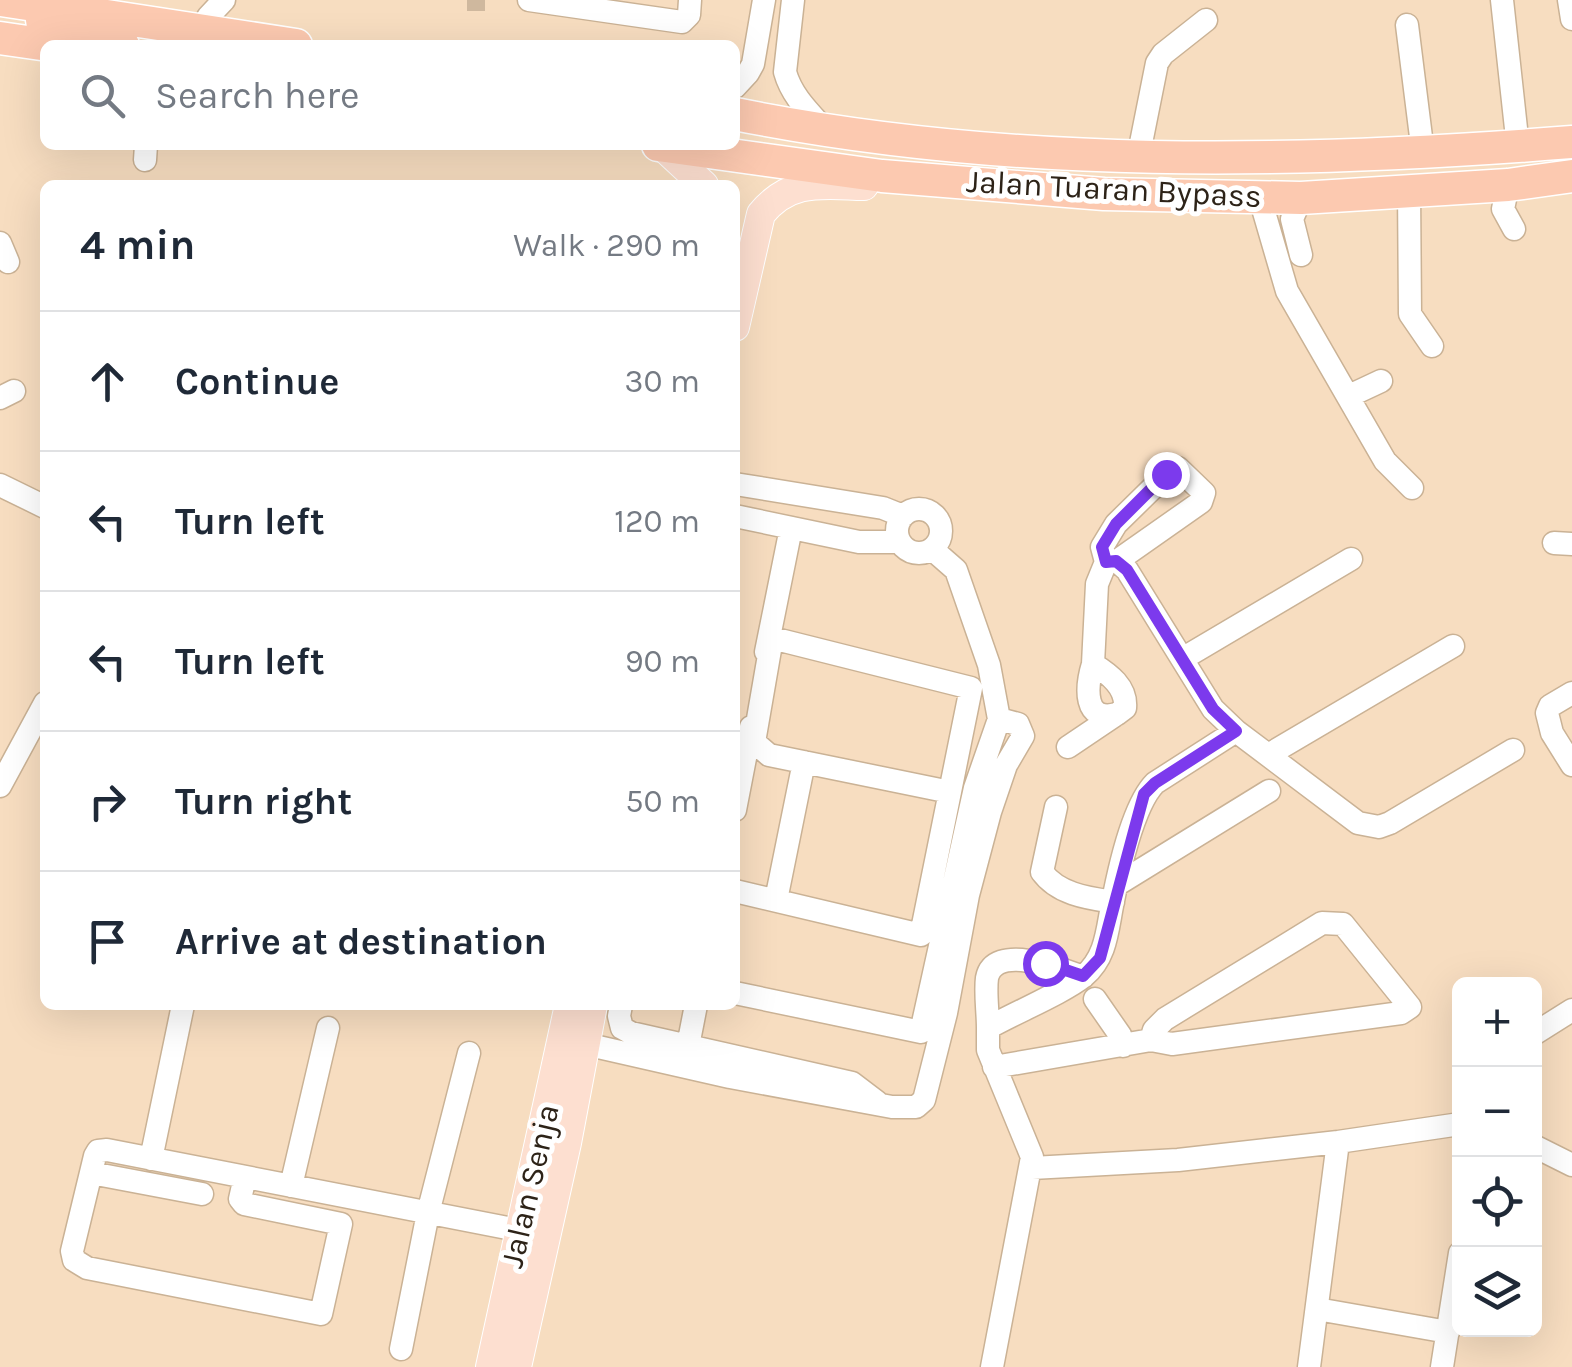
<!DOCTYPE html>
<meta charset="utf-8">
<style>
:root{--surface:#fff;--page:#f2f2f3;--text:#1f2937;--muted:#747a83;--line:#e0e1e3}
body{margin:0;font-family:Karla,sans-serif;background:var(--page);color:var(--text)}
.controls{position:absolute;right:30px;bottom:30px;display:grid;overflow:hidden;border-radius:15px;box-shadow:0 10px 40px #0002}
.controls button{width:90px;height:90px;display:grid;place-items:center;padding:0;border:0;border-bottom:2px solid var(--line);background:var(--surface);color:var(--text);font:50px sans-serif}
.stop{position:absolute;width:30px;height:30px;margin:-22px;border:8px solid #7c3aed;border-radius:50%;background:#fff}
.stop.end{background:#7c3aed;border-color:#fff;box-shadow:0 2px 10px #0008}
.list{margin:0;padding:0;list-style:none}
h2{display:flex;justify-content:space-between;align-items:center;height:130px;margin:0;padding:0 40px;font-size:42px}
h2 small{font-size:32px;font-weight:400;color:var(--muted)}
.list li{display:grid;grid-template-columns:65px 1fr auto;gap:30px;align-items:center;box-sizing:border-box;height:140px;padding:0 40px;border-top:2px solid var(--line)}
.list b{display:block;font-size:38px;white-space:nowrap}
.list em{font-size:32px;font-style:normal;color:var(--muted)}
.icon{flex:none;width:55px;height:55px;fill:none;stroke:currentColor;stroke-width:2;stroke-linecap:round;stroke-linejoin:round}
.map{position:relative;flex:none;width:1572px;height:1367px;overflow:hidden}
.search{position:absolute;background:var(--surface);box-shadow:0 10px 40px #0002;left:40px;top:40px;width:700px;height:110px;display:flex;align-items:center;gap:25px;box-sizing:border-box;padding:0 35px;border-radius:15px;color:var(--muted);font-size:38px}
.panel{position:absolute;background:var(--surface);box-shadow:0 10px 40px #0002;left:40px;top:180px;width:700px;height:830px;border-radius:15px}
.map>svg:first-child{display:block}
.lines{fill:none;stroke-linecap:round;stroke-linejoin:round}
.minor-tunnel{stroke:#cfb89e;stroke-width:22;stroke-dasharray:22 11;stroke-linecap:butt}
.minor-casing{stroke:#cab295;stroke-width:25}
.major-casing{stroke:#fff;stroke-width:30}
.highway-casing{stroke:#fff;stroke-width:35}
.minor{stroke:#fff;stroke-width:22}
.major{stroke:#fddfd0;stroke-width:28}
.highway{stroke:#fcc9b0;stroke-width:32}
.route{stroke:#7c3aed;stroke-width:12}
.labels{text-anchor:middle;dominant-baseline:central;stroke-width:10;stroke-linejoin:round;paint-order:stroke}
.street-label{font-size:32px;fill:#2d2318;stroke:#fff}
</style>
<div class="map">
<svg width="1572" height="1367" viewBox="0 0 1572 1367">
<rect width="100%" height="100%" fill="#f7ddc0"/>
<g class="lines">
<path class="minor-tunnel" d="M467,0H485"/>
<defs>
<path id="minor" d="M529,0L682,22L689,15L690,0
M793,0L785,72C792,97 810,113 827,132
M1502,0L1518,147
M1569,0L1572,19
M208,17L224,0
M1407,25L1423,153
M735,87L748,73L753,64L764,0
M1138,158L1157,63L1163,54L1206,20
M145,160L146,145
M1508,185L1503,209L1514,229
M1409,189L1410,314L1432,346
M1259,195L1287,291L1385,461L1412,488
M1301,198L1292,219L1301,255
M0,243L8,262
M1349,396L1381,381
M0,398L14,391
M735,484L883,508L903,516
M0,485L45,507
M897 531a22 22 0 1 1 44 0a22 22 0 1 1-44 0Z
M735,516L859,542H900
M1554,543L1572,544
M1117,561L1127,570L1213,709L1236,731L1358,823L1379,827L1390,823L1513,750
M766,652L791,528
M1182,659L1351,559
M1093,664L1097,584L1106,562L1117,561L1201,502L1204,493L1178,468L1171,470L1116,524L1102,547L1106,562
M1572,693L1550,706L1547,713L1552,733L1572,765
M1068,747L1117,714L1125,708C1127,687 1109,674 1093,664C1086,687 1083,723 1117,714
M1268,755L1453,646
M0,786L45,703
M1056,807L1042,872C1058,894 1087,898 1113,902
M735,810L751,727
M1118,884L1269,791
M735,891L921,935L971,688L772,638L754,742L769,755L950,792
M776,900L804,762
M735,993L921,1032L975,788L999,719L989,665L956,570L932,549
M1095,999L1120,1035L1123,1046
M621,1005L619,1016L622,1028L631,1033L852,1083L877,1102
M988,1028C988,1012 985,993 987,978C994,942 1062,969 1083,977
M1534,1034L1572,1010
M585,1044L730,1077L892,1107H916L924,1100L946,1013L968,895L990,812L1006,765L1023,736L1018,724L999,719
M688,1046L696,1005
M994,1067L1151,1040L1172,1044L1401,1013L1410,1007L1343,924L1322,923L1165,1019L1154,1030L1151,1040
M1534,1146L1572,1165
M151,1159L183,1005
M1032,1168L1178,1160L1338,1142L1460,1124
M91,1173L202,1194
M245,1177L240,1199L244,1204L341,1224L321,1314L87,1268L74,1260L72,1251L95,1156L98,1151L107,1150L518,1230
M291,1186L328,1028
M1317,1309L1448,1332
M401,1349L428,1213L469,1053
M992,1367L1032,1157L988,1050V1028C1014,1013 1063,993 1084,976C1106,957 1107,932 1112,906C1118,874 1133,805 1155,783L1236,731
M1309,1367L1338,1142
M1442,1367L1460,1253"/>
<path id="major" d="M662,146L704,185
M735,327L761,214C790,178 823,185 864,186
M490,1367L569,1005
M517,1367L567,1143L593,1005"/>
<path id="highway" d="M2,0L296,45
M39,0L43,26L52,31L123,45
M0,38L48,45
M735,114C1010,169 1293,164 1572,142
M658,145L882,176L1104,194L1301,198L1508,185L1572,176"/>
</defs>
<use href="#minor" class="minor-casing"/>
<use href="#major" class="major-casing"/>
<use href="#highway" class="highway-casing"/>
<use href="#minor" class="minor"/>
<use href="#major" class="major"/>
<use href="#highway" class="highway"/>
</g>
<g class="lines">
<path class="route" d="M1045,963L1083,976L1100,958L1144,794L1155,783L1236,731L1213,709L1127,570L1116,561L1106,562L1102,547L1116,524L1166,474"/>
</g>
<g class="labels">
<g class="street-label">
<text transform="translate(1114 189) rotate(3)">Jalan Tuaran Bypass</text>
<text transform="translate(530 1186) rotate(-77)">Jalan Senja</text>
</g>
</g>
</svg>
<div class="controls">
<button>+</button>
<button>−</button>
<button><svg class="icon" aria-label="locate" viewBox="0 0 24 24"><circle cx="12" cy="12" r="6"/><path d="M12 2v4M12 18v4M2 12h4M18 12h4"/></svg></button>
<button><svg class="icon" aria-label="layers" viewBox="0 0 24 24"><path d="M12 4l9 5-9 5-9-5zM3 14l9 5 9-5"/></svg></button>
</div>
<div class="stop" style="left:1045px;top:963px"></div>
<div class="stop end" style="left:1166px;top:474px"></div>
<div class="search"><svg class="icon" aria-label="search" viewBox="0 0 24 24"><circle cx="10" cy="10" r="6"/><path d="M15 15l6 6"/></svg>Search here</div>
<section class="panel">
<h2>4 min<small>Walk · 290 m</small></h2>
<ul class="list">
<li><svg class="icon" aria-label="ahead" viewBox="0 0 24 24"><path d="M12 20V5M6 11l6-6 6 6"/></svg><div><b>Continue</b></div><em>30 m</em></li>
<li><svg class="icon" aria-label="left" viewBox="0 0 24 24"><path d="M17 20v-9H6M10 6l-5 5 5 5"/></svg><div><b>Turn left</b></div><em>120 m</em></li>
<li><svg class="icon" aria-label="left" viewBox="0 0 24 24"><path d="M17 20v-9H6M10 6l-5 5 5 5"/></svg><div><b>Turn left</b></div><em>90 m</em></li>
<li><svg class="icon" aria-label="right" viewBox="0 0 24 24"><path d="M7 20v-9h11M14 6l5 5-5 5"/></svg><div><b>Turn right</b></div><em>50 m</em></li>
<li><svg class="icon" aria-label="arrive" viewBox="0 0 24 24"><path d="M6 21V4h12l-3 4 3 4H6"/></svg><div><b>Arrive at destination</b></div></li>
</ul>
</section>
</div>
